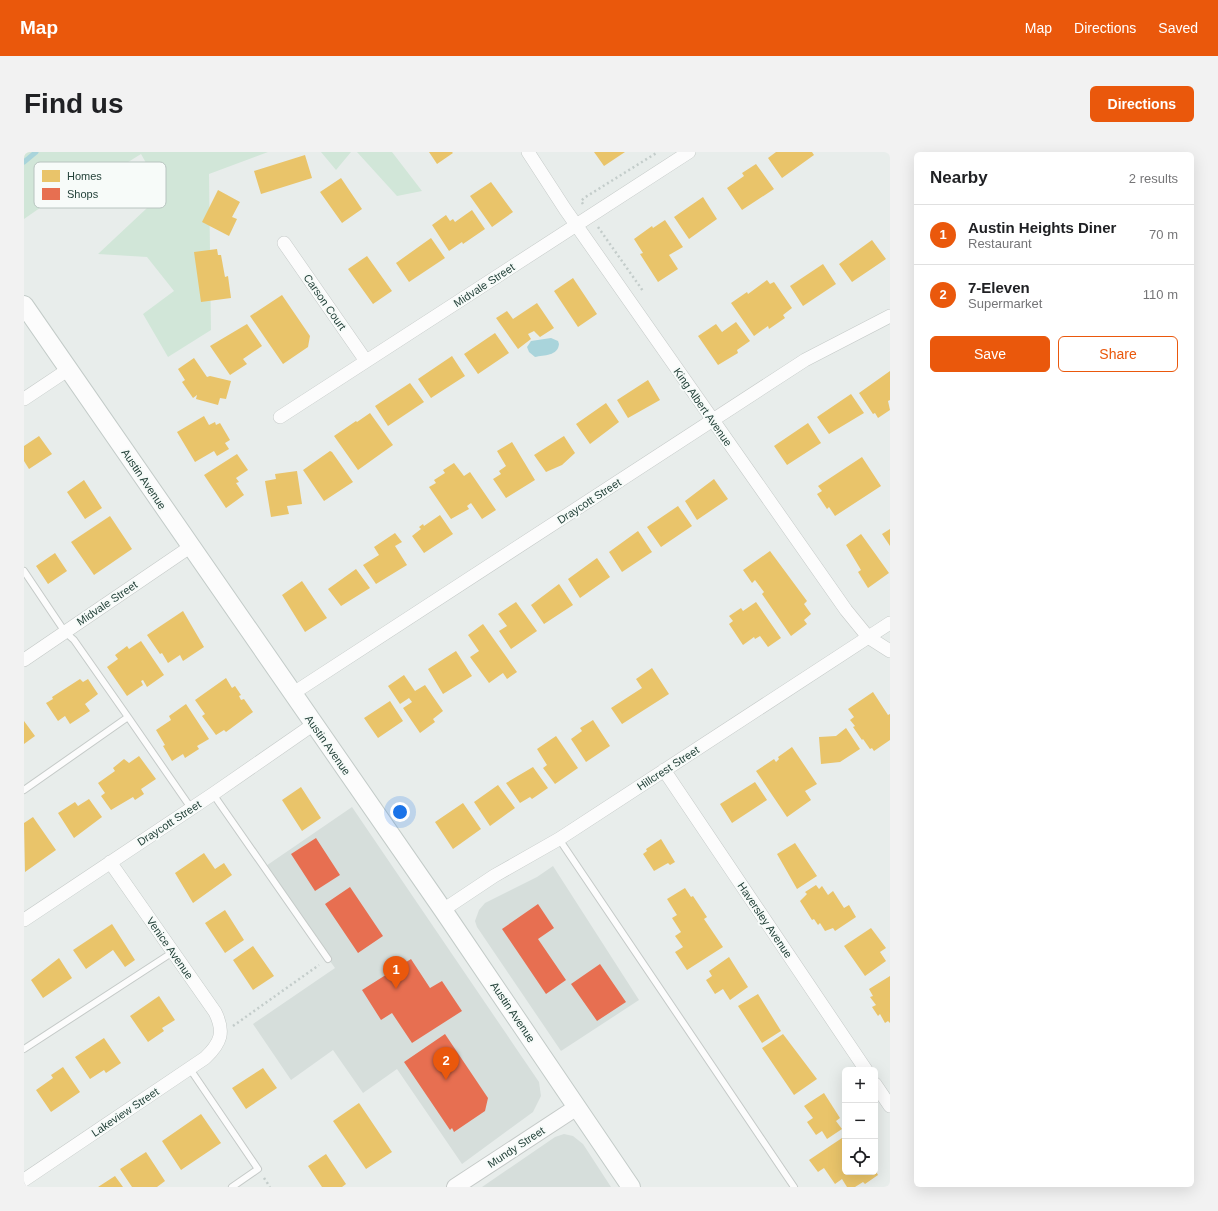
<!DOCTYPE html>
<meta charset="utf-8">
<style>
:root{--surface:#fff;--page:#f2f2f2;--text:#202124;--muted:#757577;--line:#e0e0e0;--accent:#ea580c}
body{margin:0;font-family:Helvetica,sans-serif;background:var(--page);color:var(--text)}
.controls{position:absolute;right:12px;bottom:12px;display:grid;overflow:hidden;border-radius:6px;box-shadow:0 4px 16px #0002}
.controls button{width:36px;height:36px;display:grid;place-items:center;padding:0;border:0;border-bottom:1px solid var(--line);background:var(--surface);color:var(--text);font:20px sans-serif}
.you{position:absolute;left:376px;top:660px;width:14px;height:14px;margin:-10px;border:3px solid #fff;border-radius:50%;background:#1a73e8;box-shadow:0 0 0 6px #1a73e833}
.badge{display:grid;place-items:center;width:26px;height:26px;border-radius:50%;background:var(--accent);color:#fff;font-size:13px;font-weight:700}
.pin{position:absolute;translate:-50% -33px;filter:drop-shadow(0 1px 2px #0008)}
.pin::after{content:'';position:absolute;top:21px;width:14px;height:12px;background:inherit;clip-path:polygon(0 0,100% 0,50% 100%)}
.list{margin:0;padding:0;list-style:none}
h2{display:flex;justify-content:space-between;align-items:center;height:52px;margin:0;padding:0 16px;font-size:17px}
h2 small{font-size:13px;font-weight:400;color:var(--muted)}
.list li{display:grid;grid-template-columns:26px 1fr auto;gap:12px;align-items:center;box-sizing:border-box;height:60px;padding:0 16px;border-top:1px solid var(--line)}
.list b{display:block;font-size:15px;white-space:nowrap}
.list p{margin:0;font-size:13px;white-space:nowrap;color:var(--muted)}
.list em{font-size:13px;font-style:normal;color:var(--muted)}
.actions{display:flex;gap:8px;padding:12px 16px}
.actions a{flex:1;padding:9px 0;border:1px solid var(--accent);border-radius:6px;text-align:center;font-size:14px;color:var(--accent)}
.actions .main{background:var(--accent);color:#fff}
.icon{flex:none;width:22px;height:22px;fill:none;stroke:currentColor;stroke-width:2;stroke-linecap:round;stroke-linejoin:round}
.map{position:relative;flex:none;width:866px;height:1035px;overflow:hidden;border-radius:6px}
header{display:flex;align-items:center;gap:24px;box-sizing:border-box;height:56px;padding:0 20px;background:var(--accent);color:#fff}
header strong{font-size:19px}
nav{display:flex;gap:22px;margin-inline-start:auto;font-size:14px}
.intro{display:flex;align-items:center;justify-content:space-between;box-sizing:border-box;height:96px;padding:0 24px}
h1{margin:0;font-size:28px}
.button{padding:10px 18px;border-radius:6px;background:var(--accent);color:#fff;font-size:14px;font-weight:700}
main{display:flex;gap:24px;padding:0 24px}
aside{flex:1;background:var(--surface);border-radius:6px;box-shadow:0 4px 16px #0002}
.map>svg:first-child{display:block}
.built{fill:#d6dedb}
.green{fill:#d1e6d8}
.water{fill:#a9d4db}
.homes{fill:#e9c46a}
.shops{fill:#e76f51}
.lines{fill:none;stroke-linecap:round;stroke-linejoin:round}
.stream{stroke:#a9d4db;stroke-width:5}
.service-casing{stroke:#c5cac8;stroke-width:8}
.minor-casing{stroke:#c5cac8;stroke-width:14}
.tertiary-casing{stroke:#c5cac8;stroke-width:18}
.secondary-casing{stroke:#c3cbc8;stroke-width:20}
.path{stroke:#c3ccca;stroke-width:2.5;stroke-dasharray:2 3;stroke-linecap:butt}
.service{stroke:#fcfcfc;stroke-width:6}
.minor{stroke:#fcfcfc;stroke-width:13}
.tertiary{stroke:#fcfcfc;stroke-width:16}
.secondary{stroke:#fcfcfc;stroke-width:18}
.labels{text-anchor:middle;dominant-baseline:central;stroke-width:4;stroke-linejoin:round;paint-order:stroke}
.street-label{font-size:11px;fill:#24423a;stroke:#f7fbf9}
.key{fill:#f7fbf9;stroke:#b8c4c0;stroke-width:1}
.key-label{font-size:11px;fill:#24423a}
</style>
<header>
<strong>Map</strong>
<nav><a>Map</a><a>Directions</a><a>Saved</a></nav>
</header>
<div class="intro"><h1>Find us</h1><a class="button">Directions</a></div>
<main>
<div class="map">
<svg width="866" height="1035" viewBox="0 0 866 1035">
<rect width="100%" height="100%" fill="#e8edeb"/>
<path class="built" d="M328,655L515,930L517,944L509,960L438,1012L373,917L339,941L309,898L267,928L229,872L311,816L239,716Z
M529,714L615,848L537,899L453,775L451,769L455,758L461,751L513,725Z
M540,982L549,984L559,992L587,1035H458L531,985Z"/>
<path class="green" d="M0,0H244L185,22L187,178L144,205L119,162L150,139L123,105L74,102L139,41L117,2L56,40L36,42L0,67Z
M297,0H327L312,18Z
M333,0H368L398,39L373,44Z"/>
<path class="water" d="M527,186L534,189L535,192C534,204 520,203 511,205L505,200L503,195L507,189Z"/>
<path class="homes" d="M405,0H428L429,1L413,12Z
M570,0H601L580,14Z
M752,0H788L790,3L758,26L744,6Z
M281,3L288,26L237,42L230,19Z
M732,12L750,37L718,58L703,36L720,24L718,21Z
M317,26L338,57L318,71L296,40Z
M467,30L489,60L468,75L446,44Z
M194,38L216,50L208,65L213,67L205,84L178,70Z
M679,45L693,67L665,87L650,65Z
M448,58L461,77L439,92L438,90L425,99L408,73L422,63L426,69L429,67L431,70Z
M641,68L659,95L645,103L654,117L634,130L616,102L619,101L610,87L628,74L629,76Z
M407,86L421,106L385,130L372,111Z
M848,88L862,107L828,130L815,112Z
M193,97L194,103H197L201,125L204,124L207,146L177,150L170,100Z
M343,104L368,139L349,152L324,117Z
M799,112L812,132L779,154L766,134Z
M549,126L573,162L554,175L530,139Z
M743,128L746,132L750,130L768,156L759,163L761,166L745,177L744,174L730,184L707,151L723,140L724,142Z
M258,143L286,184L284,195L259,212L226,164Z
M513,151L530,176L516,185L510,179L504,182L507,187L494,197L472,166L483,159L489,167Z
M712,170L726,189L713,198L714,201L694,213L674,184L692,172L698,180Z
M223,172L238,194L219,207L223,212L206,223L186,194Z
M471,181L485,201L454,222L440,202Z
M428,204L441,224L407,246L394,227Z
M170,206L183,225L186,224L207,229L202,247L196,246L194,253L172,247L173,243L169,246L158,230L161,228L154,217Z
M866,219V248L864,249L866,258L854,266L851,261L849,262L835,241Z
M624,228L636,248L604,266L593,248Z
M386,231L400,250L364,274L351,254Z
M827,242L840,261L805,282L793,265Z
M582,251L595,270L566,292L552,272Z
M346,261L369,293L334,318L310,284L332,269L333,270Z
M180,264L185,273L191,270L192,273L196,271L206,288L201,291L205,297L193,304L190,299L171,310L153,280Z
M784,271L797,291L763,313L750,294Z
M15,284L28,302L5,317L0,309V294Z
M540,284L551,301L538,313L522,320L510,303Z
M488,290L511,328L482,346L469,327L477,322L475,319L482,314L473,299Z
M306,299L308,300L329,330L300,349L279,318Z
M213,302L224,318L212,326L215,330L212,331L220,343L202,356L180,323Z
M838,305L857,334L811,364L805,355L803,357L793,342L798,339L794,334Z
M430,311L440,324L446,320L472,358L458,367L447,351L443,354L445,357L427,367L405,335L412,331L410,328L421,321L419,318Z
M273,319L278,352L263,354L265,362L247,365L241,329L252,327L251,322Z
M690,327L704,347L673,368L661,349Z
M60,328L78,356L61,367L43,340Z
M654,354L668,374L637,395L623,375Z
M416,363L429,382L400,401L388,384L397,377L395,375L399,372L400,374Z
M86,364L108,397L70,423L47,390Z
M866,377V394L858,382Z
M614,379L628,400L598,420L585,400Z
M371,381L378,390L371,394L383,413L352,432L339,413L355,403L350,395Z
M837,382L865,421L844,436L834,420L837,418L822,393Z
M746,399L783,449L780,452L787,462L780,468L783,472L767,484L738,442L740,440L731,428L728,431L719,418Z
M31,401L43,419L24,432L12,414Z
M573,406L586,425L556,446L544,427Z
M332,417L346,436L317,454L304,437Z
M278,429L303,466L281,480L258,443Z
M535,432L549,453L520,472L507,453Z
M492,450L513,479L487,497L475,479L483,474L474,462Z
M732,450L757,486L744,495L736,484L731,487L730,485L719,493L705,472L709,469L705,464L717,456L719,459Z
M159,459L180,495L159,509L156,503L144,511L138,501L136,502L123,483Z
M459,472L493,520L483,527L479,521L465,531L446,505L455,499L444,483Z
M117,489L140,523L123,535L119,528L117,529L119,533L103,544L83,515L94,507L91,503L103,494L105,497Z
M432,499L448,524L419,542L404,517Z
M628,516L645,542L598,572L587,556L618,536L612,527Z
M380,523L391,539L401,533L419,559L409,567L411,570L396,581L379,556L388,550L385,546L376,552L364,534Z
M202,526L208,536L211,534L217,543L215,544L217,548L220,547L229,560L202,580L200,578L192,583L178,564L181,562L171,548Z
M56,527L59,530L64,527L74,542L61,552L66,559L46,572L41,564L34,569L22,551L29,547L28,545Z
M849,540L864,563L866,562V588L850,599L848,596L846,597L839,587L838,588L829,575L831,574L826,568L830,565L824,557Z
M366,549L379,569L354,586L340,566Z
M162,552L185,587L173,594L175,597L161,606L159,602L148,609L139,594L141,593L132,578L147,568L145,564Z
M569,568L586,594L562,610L547,587L558,579L556,576Z
M0,569L11,584L0,592Z
M822,576L836,597L816,610L797,612L795,585L812,584Z
M532,584L554,616L531,632L519,616L523,613L513,597Z
M768,595L793,632L781,639L787,648L763,665L732,619L750,607L752,610L755,607L754,605Z
M115,604L132,627L117,637L120,642L111,648L109,645L87,658L77,644L81,641L74,631L91,619L89,616L100,607L105,611Z
M509,615L524,636L508,647L506,645L496,651L482,631Z
M731,630L743,648L708,671L696,652Z
M474,633L491,656L466,674L450,650Z
M277,635L297,666L278,679L258,648Z
M65,647L78,665L50,686L34,661L51,650L54,654Z
M439,651L457,677L429,697L411,670Z
M9,665L32,698L1,720L0,671Z
M637,687L651,710L646,713L644,711L630,719L619,702L623,699L622,697Z
M771,691L793,724L773,737L753,702Z
M180,701L191,717L200,711L208,723L169,751L151,721Z
M792,733L795,737L798,734L804,743L809,739L820,756L825,753L832,765L811,779L809,776L801,779L796,771L794,773L790,767L788,768L776,749L783,742L781,740Z
M661,736L667,745L669,744L683,765L680,767L699,795L663,818L651,800L659,795L651,784L657,780L648,766L653,763L643,747Z
M201,758L220,788L201,801L181,771Z
M88,772L111,808L101,815L89,798L62,817L49,798Z
M847,776L862,796L856,800L862,809L841,824L820,794Z
M229,794L250,824L229,838L209,808Z
M705,805L724,835L706,848L699,837L691,842L682,828L688,824L685,819Z
M35,806L48,826L19,846L7,828Z
M866,824V871L864,869L861,871L856,862L854,864L848,855L852,853L846,845L849,844L845,837Z
M734,842L757,879L738,891L714,854Z
M135,844L151,868L138,876L140,879L124,890L106,864Z
M759,882L793,927L770,943L738,896Z
M80,886L97,911L82,921L80,918L66,927L51,905Z
M39,915L56,940L27,960L12,938L29,926L27,923Z
M239,916L253,936L222,957L208,936Z
M800,941L816,966L812,969L818,977L803,987L798,979L792,983L783,970L789,966L780,954Z
M335,951L368,1000L342,1017L309,969Z
M177,962L197,991L157,1018L138,989Z
M821,984V1020H851V1018L854,1023L841,1032L839,1030L831,1035H823L818,1027L811,1032L800,1016L794,1020L785,1008Z
M122,1000L141,1029L133,1035H108L96,1017Z
M302,1002L322,1032L318,1035H298L284,1014Z
M91,1024L99,1035H74Z"/>
<path class="shops" d="M292,686L316,723L291,739L267,702Z
M326,735L359,784L334,801L301,752Z
M514,752L530,776L514,787L542,828L522,842L478,777Z
M387,807L406,836L418,829L438,859L388,891L368,861L357,868L338,838Z
M576,812L602,850L573,869L547,832Z
M421,882L464,946L461,959L430,980L428,976L426,978L380,910Z"/>
<g class="lines">
<path class="stream" d="M0,10L12,0"/>
<defs>
<path id="service" d="M0,419L41,480L50,488L104,565
M0,638L104,565L167,656
M189,642L304,807
M535,687L770,1035
M0,897L149,800
M166,917L234,1017L208,1035"/>
<path id="minor" d="M504,0L541,57L822,458L844,485L866,499
M260,91L342,209
M0,247L45,217
M256,265L665,0
M0,508L166,395
M268,542L781,208L866,164
M640,618L842,918
M419,758L470,724L535,687L866,471
M0,768L189,642L290,572
M851,932L866,954
M0,1028L181,906C197,891 201,880 191,860L86,710"/>
<path id="tertiary" d="M431,1035L553,955"/>
<path id="secondary" d="M0,153L419,758L607,1035"/>
</defs>
<use href="#service" class="service-casing"/>
<use href="#minor" class="minor-casing"/>
<use href="#tertiary" class="tertiary-casing"/>
<use href="#secondary" class="secondary-casing"/>
<path class="path" d="M559,52L557,49L560,46L634,0
M574,75L619,139
M209,874L295,813
M240,1026L246,1035"/>
<use href="#service" class="service"/>
<use href="#minor" class="minor"/>
<use href="#tertiary" class="tertiary"/>
<use href="#secondary" class="secondary"/>
</g>
<g class="labels">
<g class="street-label">
<text transform="translate(460 133) rotate(-33)">Midvale Street</text>
<text transform="translate(301 150) rotate(55)">Carson Court</text>
<text transform="translate(679 255) rotate(55)">King Albert Avenue</text>
<text transform="translate(120 327) rotate(56)">Austin Avenue</text>
<text transform="translate(565 349) rotate(-33)">Draycott Street</text>
<text transform="translate(83 451) rotate(-34)">Midvale Street</text>
<text transform="translate(304 593) rotate(55)">Austin Avenue</text>
<text transform="translate(644 616) rotate(-33)">Hillcrest Street</text>
<text transform="translate(145 671) rotate(-33)">Draycott Street</text>
<text transform="translate(741 768) rotate(56)">Haversley Avenue</text>
<text transform="translate(146 796) rotate(55)">Venice Avenue</text>
<text transform="translate(489 860) rotate(56)">Austin Avenue</text>
<text transform="translate(101 960) rotate(-34)">Lakeview Street</text>
<text transform="translate(492 995) rotate(-33)">Mundy Street</text>
</g>
</g>
<rect x="10" y="10" width="132" height="46" rx="6" class="key"/>
<rect x="18" y="18" width="18" height="12" fill="#e9c46a"/>
<rect x="18" y="36" width="18" height="12" fill="#e76f51"/>
<g class="key-label">
<text x="43" y="28">Homes</text>
<text x="43" y="46">Shops</text>
</g>
</svg>
<div class="controls">
<button>+</button>
<button>−</button>
<button><svg class="icon" aria-label="locate" viewBox="0 0 24 24"><circle cx="12" cy="12" r="6"/><path d="M12 2v4M12 18v4M2 12h4M18 12h4"/></svg></button>
</div>
<div class="you"></div>
<div class="pin badge" style="left:372px;top:837px">1</div>
<div class="pin badge" style="left:422px;top:928px">2</div>
</div>
<aside>
<h2>Nearby<small>2 results</small></h2>
<ul class="list">
<li><span class="badge">1</span><div><b>Austin Heights Diner</b><p>Restaurant</p></div><em>70 m</em></li>
<li><span class="badge">2</span><div><b>7-Eleven</b><p>Supermarket</p></div><em>110 m</em></li>
</ul>
<div class="actions"><a class="main">Save</a><a>Share</a></div>
</aside>
</main>
